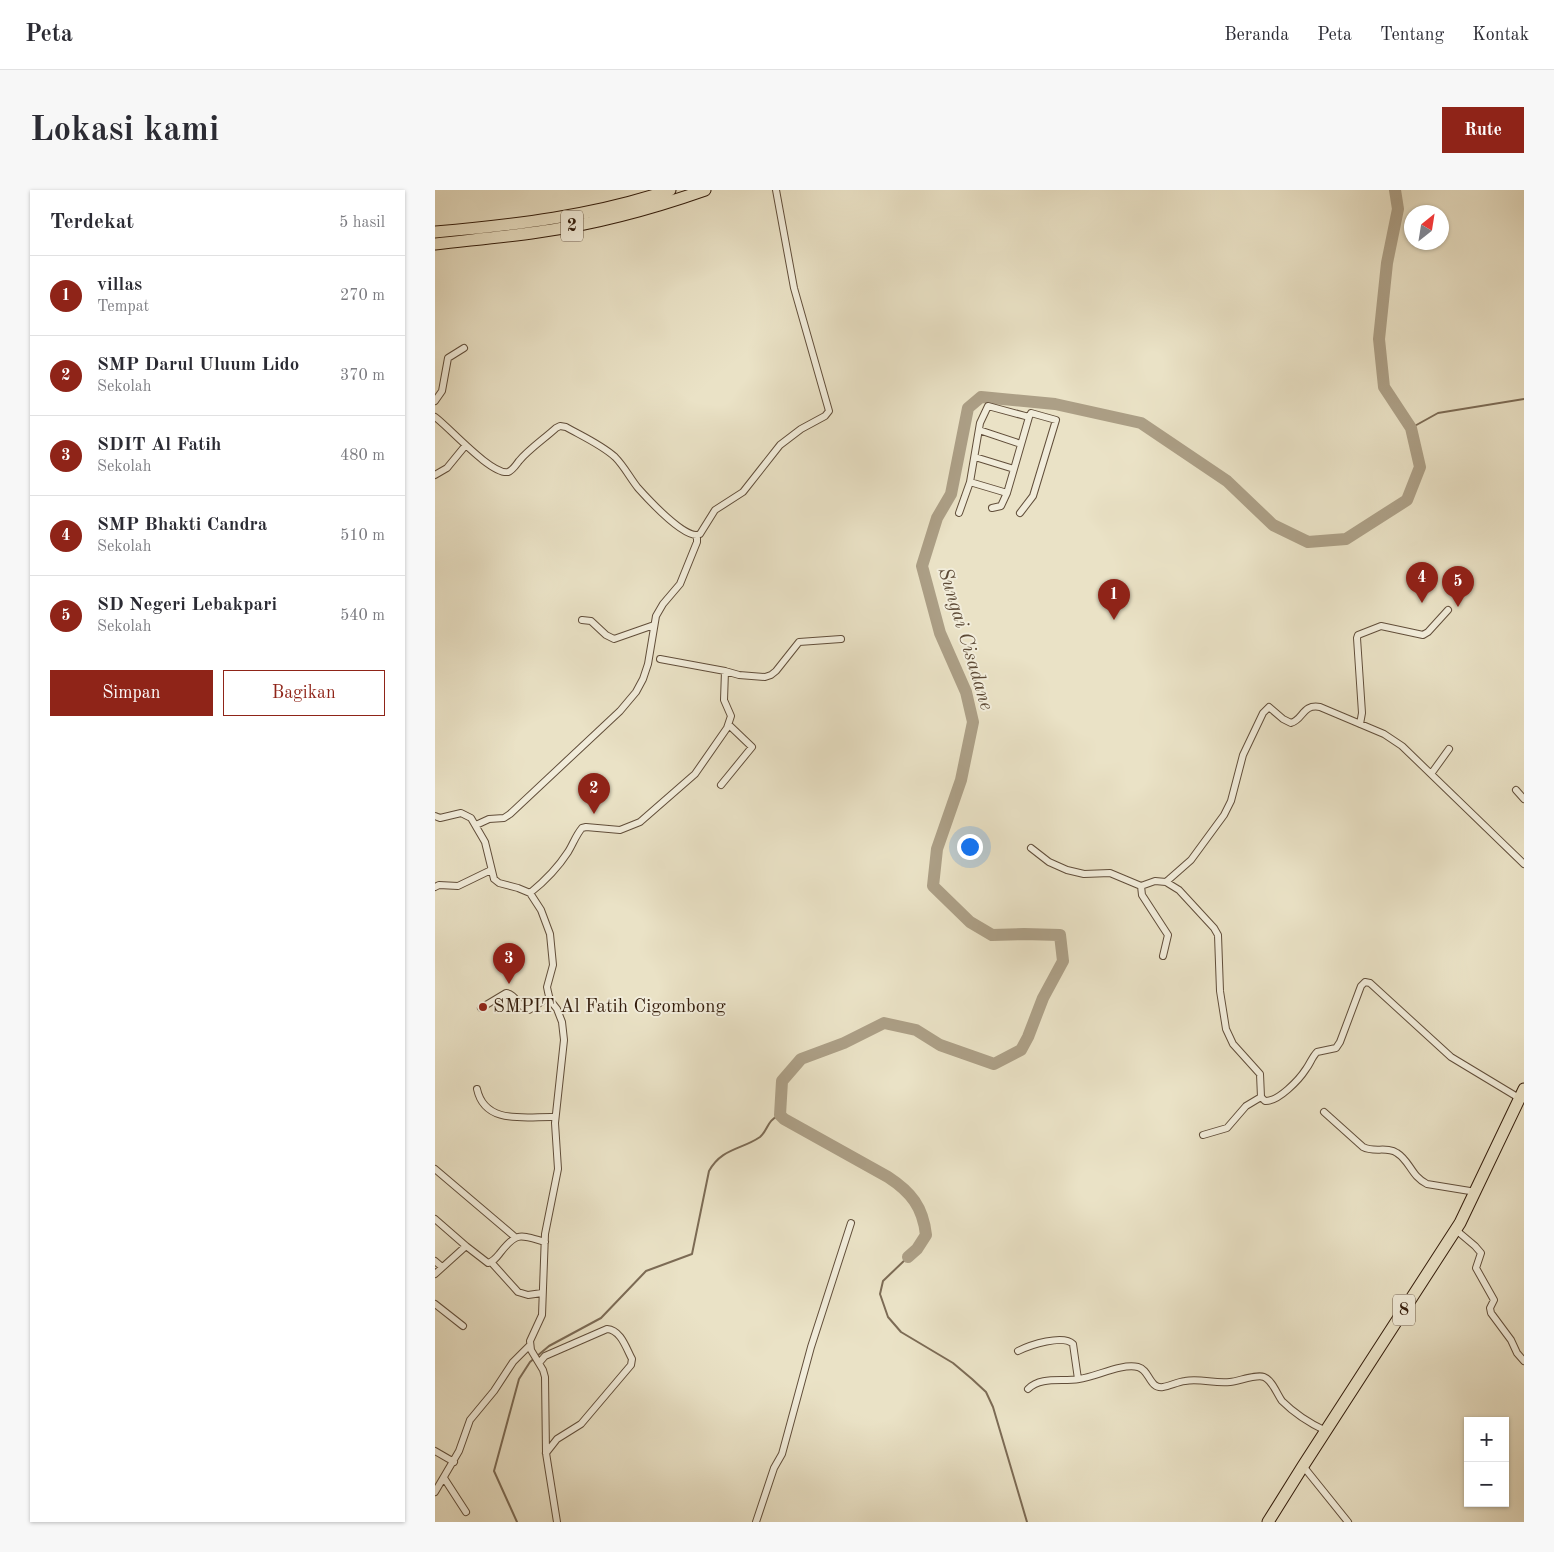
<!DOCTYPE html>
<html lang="id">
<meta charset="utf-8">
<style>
:root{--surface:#fff;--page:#f7f7f7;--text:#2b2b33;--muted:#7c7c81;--line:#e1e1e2;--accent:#8f2418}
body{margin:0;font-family:"Old Standard TT",serif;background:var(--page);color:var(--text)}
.controls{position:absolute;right:15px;bottom:15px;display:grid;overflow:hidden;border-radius:0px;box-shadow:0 1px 4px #0004}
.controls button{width:45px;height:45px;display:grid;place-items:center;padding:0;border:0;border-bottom:1px solid var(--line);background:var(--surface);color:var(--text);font:25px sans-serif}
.compass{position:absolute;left:969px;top:15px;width:45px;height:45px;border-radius:50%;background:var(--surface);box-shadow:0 1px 4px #0004;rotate:30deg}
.you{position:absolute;left:534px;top:656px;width:18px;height:18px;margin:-12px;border:4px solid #fff;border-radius:50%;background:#1a73e8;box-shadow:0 0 0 8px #1a73e833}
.badge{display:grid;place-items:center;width:32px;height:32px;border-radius:50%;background:var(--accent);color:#fff;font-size:16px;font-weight:700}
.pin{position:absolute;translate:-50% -41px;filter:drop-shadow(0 1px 2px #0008)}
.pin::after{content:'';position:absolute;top:26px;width:18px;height:15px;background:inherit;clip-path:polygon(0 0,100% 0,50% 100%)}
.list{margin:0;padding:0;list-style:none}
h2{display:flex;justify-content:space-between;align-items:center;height:65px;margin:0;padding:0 20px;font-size:21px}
h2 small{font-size:16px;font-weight:400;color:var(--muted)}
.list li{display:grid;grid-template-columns:32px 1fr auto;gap:15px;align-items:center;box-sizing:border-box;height:80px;padding:0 20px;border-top:1px solid var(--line)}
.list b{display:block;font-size:19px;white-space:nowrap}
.list p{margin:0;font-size:16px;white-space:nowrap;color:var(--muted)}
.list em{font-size:16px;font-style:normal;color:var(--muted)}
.actions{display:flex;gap:10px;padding:15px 20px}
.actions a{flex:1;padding:11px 0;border:1px solid var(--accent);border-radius:0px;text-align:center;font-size:18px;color:var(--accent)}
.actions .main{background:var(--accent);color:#fff}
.map{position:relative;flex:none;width:1089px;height:1332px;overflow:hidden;border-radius:0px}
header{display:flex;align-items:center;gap:30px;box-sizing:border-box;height:70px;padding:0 25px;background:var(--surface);border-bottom:1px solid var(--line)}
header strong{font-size:24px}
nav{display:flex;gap:28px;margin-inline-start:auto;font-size:18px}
.intro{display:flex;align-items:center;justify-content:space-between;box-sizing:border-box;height:120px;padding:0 30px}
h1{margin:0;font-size:35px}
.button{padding:12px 22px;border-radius:0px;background:var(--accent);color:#fff;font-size:18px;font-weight:700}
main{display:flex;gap:30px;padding:0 30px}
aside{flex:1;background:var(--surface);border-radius:0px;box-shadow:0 1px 4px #0004}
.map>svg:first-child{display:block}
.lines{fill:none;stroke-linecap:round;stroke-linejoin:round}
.stream{stroke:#7c6b55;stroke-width:2}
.river{stroke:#ac9f86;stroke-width:12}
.street-casing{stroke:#614e3a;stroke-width:8}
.highway-casing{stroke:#331c0b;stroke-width:13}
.street{stroke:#f1ecda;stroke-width:6}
.highway{stroke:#eae2c6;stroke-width:11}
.poi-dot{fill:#8f2418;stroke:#f1ecda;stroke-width:2}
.labels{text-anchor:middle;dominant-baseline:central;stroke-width:4;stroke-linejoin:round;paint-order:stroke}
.shield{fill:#f1ecda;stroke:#6c5a49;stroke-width:1}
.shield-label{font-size:18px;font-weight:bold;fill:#331c0b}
.poi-label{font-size:19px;fill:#331c0b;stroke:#f1ecda;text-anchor:start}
.water-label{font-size:20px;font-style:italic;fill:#5d4a36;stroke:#f1ecda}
</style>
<header>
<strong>Peta</strong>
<nav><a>Beranda</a><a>Peta</a><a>Tentang</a><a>Kontak</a></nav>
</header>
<div class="intro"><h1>Lokasi kami</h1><a class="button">Rute</a></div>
<main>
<aside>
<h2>Terdekat<small>5 hasil</small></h2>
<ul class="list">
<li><span class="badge">1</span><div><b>villas</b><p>Tempat</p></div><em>270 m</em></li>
<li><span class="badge">2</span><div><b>SMP Darul Uluum Lido</b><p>Sekolah</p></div><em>370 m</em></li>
<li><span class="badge">3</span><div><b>SDIT Al Fatih</b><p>Sekolah</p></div><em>480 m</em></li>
<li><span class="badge">4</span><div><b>SMP Bhakti Candra</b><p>Sekolah</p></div><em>510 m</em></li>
<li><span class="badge">5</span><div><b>SD Negeri Lebakpari</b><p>Sekolah</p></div><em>540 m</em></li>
</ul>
<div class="actions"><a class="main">Simpan</a><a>Bagikan</a></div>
</aside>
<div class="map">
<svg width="1089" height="1332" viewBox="0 0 1089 1332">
<rect width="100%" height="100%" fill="#eae2c6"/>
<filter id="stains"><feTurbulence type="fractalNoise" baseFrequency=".004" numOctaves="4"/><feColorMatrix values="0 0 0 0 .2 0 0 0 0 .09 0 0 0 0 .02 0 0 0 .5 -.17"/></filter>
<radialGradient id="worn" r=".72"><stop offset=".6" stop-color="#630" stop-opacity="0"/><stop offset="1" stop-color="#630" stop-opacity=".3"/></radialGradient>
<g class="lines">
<path class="stream" d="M976,238L1003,223L1089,209
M473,1067L448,1091L445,1104L453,1127L466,1142L518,1173L537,1189L551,1202L558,1217L592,1332
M82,1332L59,1281L84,1189L95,1172L114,1156L166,1128L211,1081L257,1064L274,981C287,958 306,960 325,947C334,939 331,931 345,925"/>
<path class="river" d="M473,1067L482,1059L491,1045C488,1017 476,1002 453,987L349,929L345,925L347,891L366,869L409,853L449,833L481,840L505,855L559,874L586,860L593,847L608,808L628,771L625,745L589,744L557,745L535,732L498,696L502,659L526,590L538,532L531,502L505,443L487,376L502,328L516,304L533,218L546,207L620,214L706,233L792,291L838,335L873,352L911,349L972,310L985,277L976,238L949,197L944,149L952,73L963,19L960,0"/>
<defs>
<path id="street" d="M0,211L7,201L13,168L29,158
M0,227C14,237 56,285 73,282C77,281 81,275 84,271C94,259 109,249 121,238L125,236L131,237C147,246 167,255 180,267C189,276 195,288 203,298C212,308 252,352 265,344L280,320L308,302L345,255L366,239L390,226L394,221L359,98L341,0
M544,240L586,254
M540,267L579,279L572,303
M579,279L594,227
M0,285L12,278L30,256
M535,292L572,303L566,316L557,318
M524,323L535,292L545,233L553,216L594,227L596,223L621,230L598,306L585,323
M147,430L156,431L171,445L179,449L219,435
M225,469L290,481
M925,534L927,523L922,448L923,445L946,436L988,445L993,442L1013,420
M996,584L1014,559
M286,595L317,557L294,535
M1081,600L1089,609
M0,626L5,628L26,623L36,628L50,652L59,689L64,693L83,698L95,703L106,720L115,744L118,775L112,797L113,802L115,810L122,819L127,832L129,850L120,933L123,979L110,1044L107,1125L95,1151L96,1160L108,1180L110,1187L111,1263L122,1332
M41,635L54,629L69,628L75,624L185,521L201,502L208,489L213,474L221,426L228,414L245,394L262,352V346
M596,658L614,672L632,680L649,684L675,683L706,696L720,691L731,692L744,700L779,738L783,745L785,801L791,839L798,854L825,884L826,907L830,911C843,912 864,890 871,879C875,874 877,867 882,862L901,858L905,852L926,796L930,792L935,793L1016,867L1084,908
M731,692L756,670L789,625L796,611L808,565L828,523L834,517L848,529L856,533C869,529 867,514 885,517L949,544L967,556L1089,674
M706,696L707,705L733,745L728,766
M0,697L4,695L23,696L56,680
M95,703C110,691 122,679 133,662C138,654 141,645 147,638L151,637L185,640L205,632L260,584L292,538L296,526L289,510L290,481L304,485L330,487L336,485L341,481L364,452L406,449
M46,818L71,803C81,804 83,817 94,820L114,807
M42,899C50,936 92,926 120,927
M889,922L928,957C939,963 952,956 962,963C975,971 976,986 992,994L1041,1002
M768,945L792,938L811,916L826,907
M0,979L80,1047
M0,1029L31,1056
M1021,1040L1040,1056L1046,1063L1041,1078L1059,1110L1055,1118L1056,1123L1076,1150L1082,1163L1089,1171
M0,1071L7,1077
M56,1072L83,1102L93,1105L107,1103
M0,1084L31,1056L53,1073C59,1071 61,1068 65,1063C82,1041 85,1045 110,1052
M0,1114L28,1136
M583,1161C595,1155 628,1144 638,1154L643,1189
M104,1173L110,1166L172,1139C186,1140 191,1158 197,1169L196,1175L146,1234L122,1249L111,1263
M593,1199C606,1186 627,1192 644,1189C661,1187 686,1173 703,1177C715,1180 714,1199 728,1197C735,1196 742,1192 750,1191C765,1188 780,1194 795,1192C804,1191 822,1184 829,1187C837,1190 842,1204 847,1211C860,1224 874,1233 891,1241
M0,1261L19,1272
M868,1276L913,1332
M9,1288L31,1322
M0,1302L24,1261L35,1230L59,1201L78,1172L95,1155
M321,1332L339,1278L347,1264L376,1157L416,1033"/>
<path id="highway" d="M0,42C79,35 159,26 235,0
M0,54C34,50 69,47 103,42C160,34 216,19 270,0
M833,1332L868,1276L1025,1033L1089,899"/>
</defs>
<use href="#street" class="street-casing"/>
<use href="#highway" class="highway-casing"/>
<use href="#street" class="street"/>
<use href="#highway" class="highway"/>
</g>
<circle class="poi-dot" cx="48" cy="817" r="5"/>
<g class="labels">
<g class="shield">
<rect x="126" y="20.5" width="22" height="31" rx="4"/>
<rect x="958" y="1104.5" width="22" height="31" rx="4"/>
</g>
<g class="shield-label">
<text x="137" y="36">2</text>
<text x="969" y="1120">8</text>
</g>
<g class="poi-label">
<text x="58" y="817">SMPIT Al Fatih Cigombong</text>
</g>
<g class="water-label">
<text transform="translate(530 449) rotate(73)">Sungai Cisadane</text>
</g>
</g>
<rect width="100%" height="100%" filter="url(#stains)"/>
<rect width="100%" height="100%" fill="url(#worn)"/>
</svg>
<div class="controls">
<button>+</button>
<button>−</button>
</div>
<svg class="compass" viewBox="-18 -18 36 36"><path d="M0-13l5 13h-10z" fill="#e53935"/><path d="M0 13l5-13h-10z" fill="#7c7c81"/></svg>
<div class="you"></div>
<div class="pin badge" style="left:679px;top:430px">1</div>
<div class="pin badge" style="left:159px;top:624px">2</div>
<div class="pin badge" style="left:74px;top:794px">3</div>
<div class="pin badge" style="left:987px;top:413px">4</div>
<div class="pin badge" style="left:1023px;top:417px">5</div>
</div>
</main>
